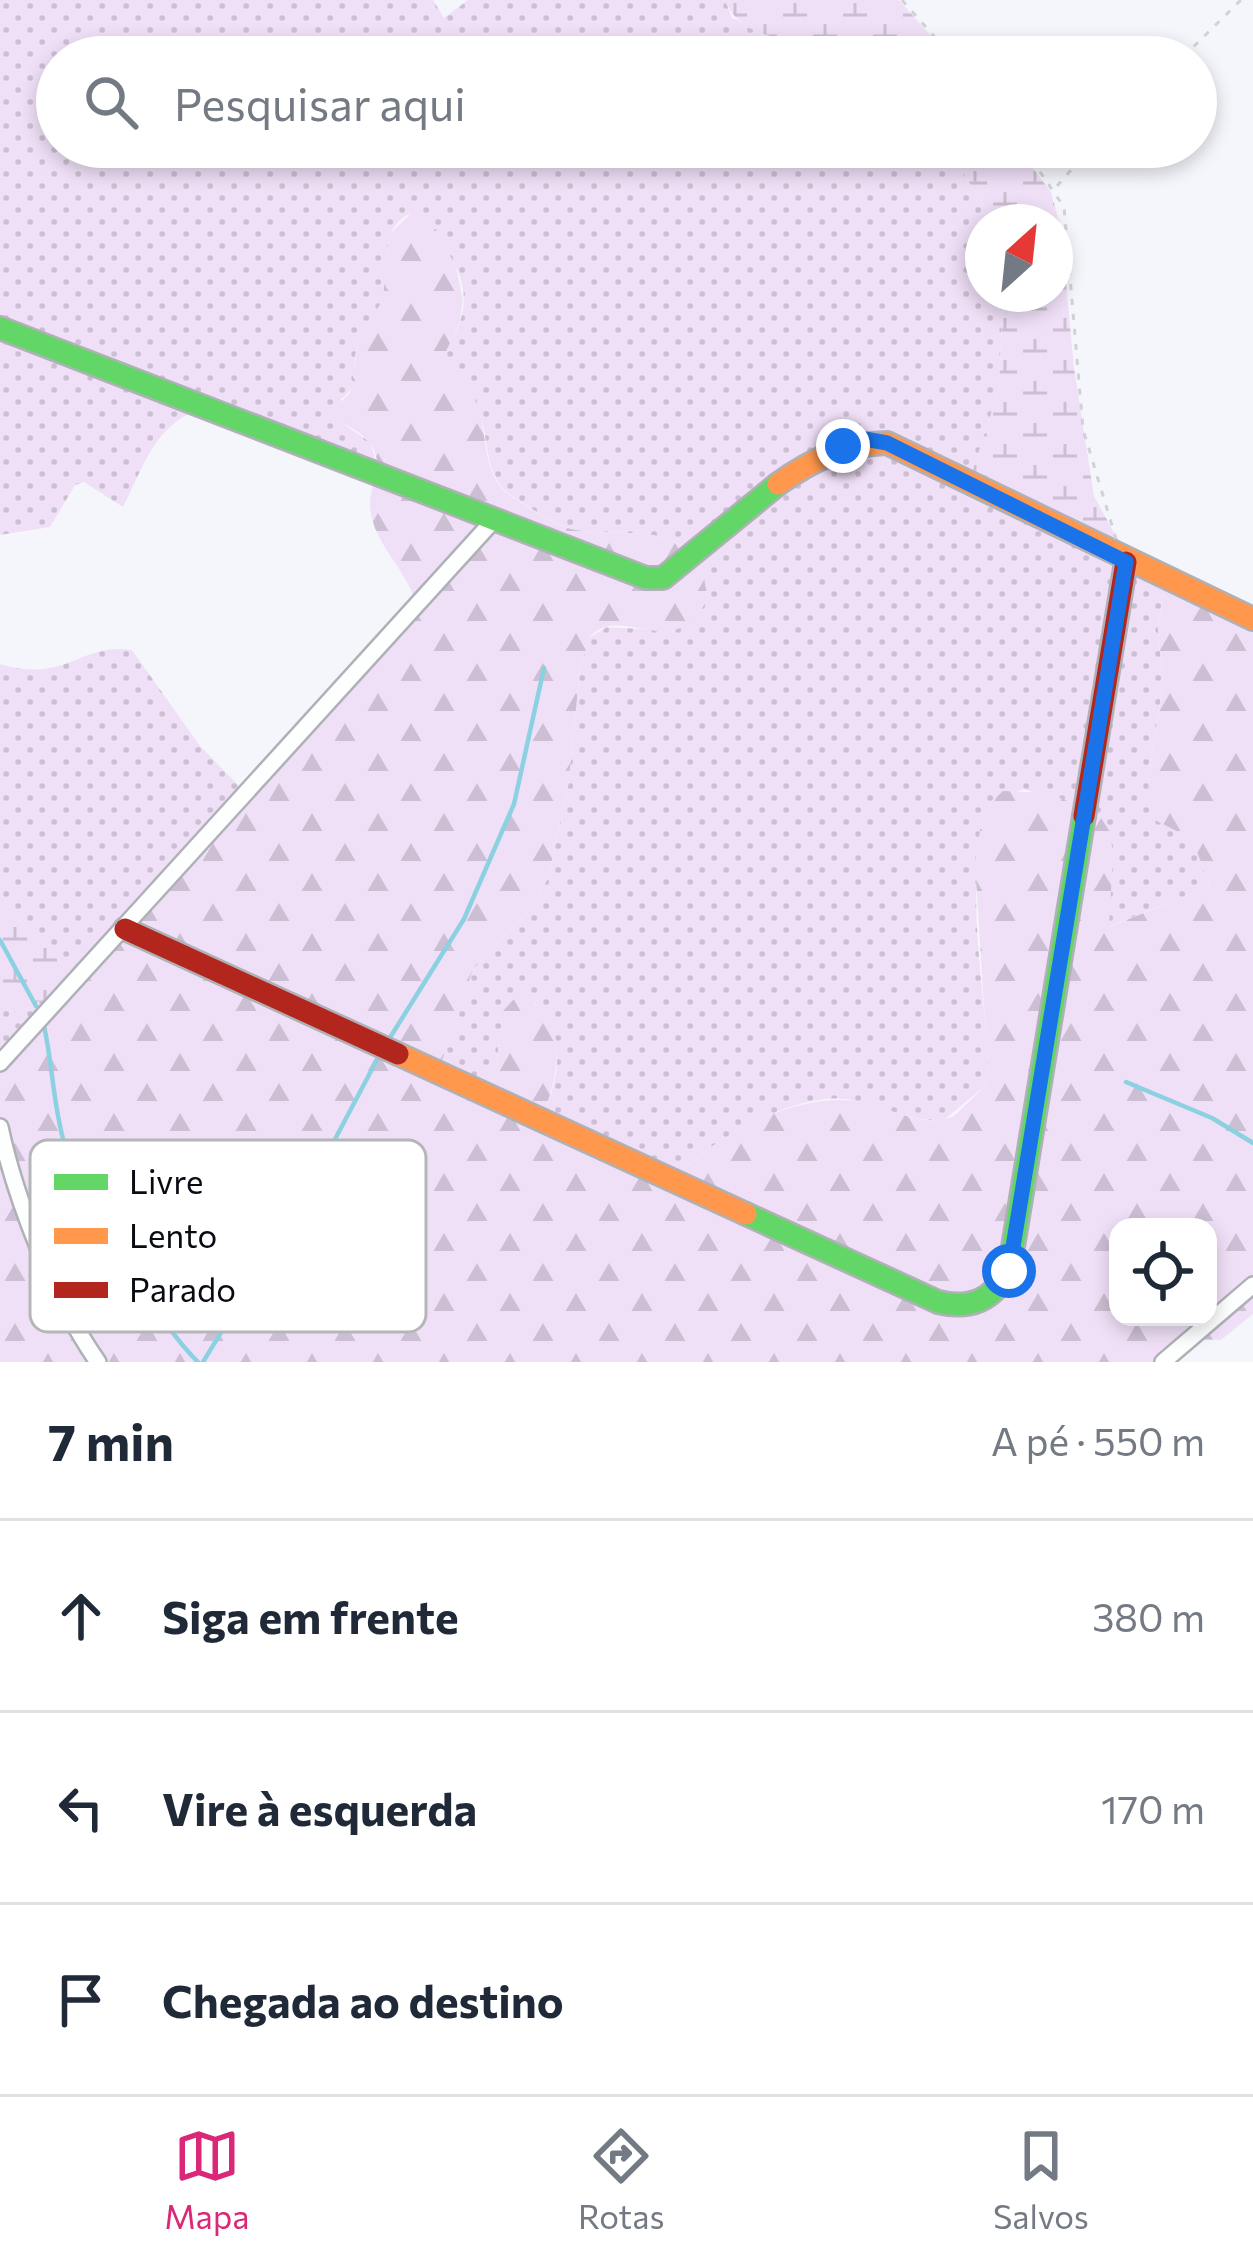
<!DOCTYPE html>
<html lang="pt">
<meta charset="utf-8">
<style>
:root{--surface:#fff;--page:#f6f6f7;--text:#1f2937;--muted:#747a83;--line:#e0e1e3;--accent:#db2777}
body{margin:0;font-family:Commissioner,sans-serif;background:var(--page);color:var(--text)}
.controls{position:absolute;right:36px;bottom:36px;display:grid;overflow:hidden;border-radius:24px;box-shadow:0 6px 18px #0003}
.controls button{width:108px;height:108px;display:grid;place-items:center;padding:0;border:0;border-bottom:3px solid var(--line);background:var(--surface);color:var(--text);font:60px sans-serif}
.compass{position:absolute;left:965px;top:204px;width:108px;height:108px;border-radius:50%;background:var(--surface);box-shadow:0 6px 18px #0003;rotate:27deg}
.stop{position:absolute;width:36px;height:36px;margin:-27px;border:9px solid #1a73e8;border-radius:50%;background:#fff}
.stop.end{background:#1a73e8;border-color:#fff;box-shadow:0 3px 12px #0008}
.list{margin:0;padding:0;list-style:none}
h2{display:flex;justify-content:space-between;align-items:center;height:156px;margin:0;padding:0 48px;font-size:51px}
h2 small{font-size:39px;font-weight:400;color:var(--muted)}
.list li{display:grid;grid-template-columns:78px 1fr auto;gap:36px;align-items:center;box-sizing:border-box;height:192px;padding:0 48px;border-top:3px solid var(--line)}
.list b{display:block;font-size:45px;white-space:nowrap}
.list em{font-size:39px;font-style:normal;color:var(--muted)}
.icon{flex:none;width:66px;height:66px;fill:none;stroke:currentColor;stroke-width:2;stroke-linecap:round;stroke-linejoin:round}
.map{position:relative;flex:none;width:1253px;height:1362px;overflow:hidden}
.search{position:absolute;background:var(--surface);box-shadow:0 6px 18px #0003;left:36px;right:36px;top:36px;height:132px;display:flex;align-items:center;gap:30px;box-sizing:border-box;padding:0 42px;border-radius:66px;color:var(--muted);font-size:45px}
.sheet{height:732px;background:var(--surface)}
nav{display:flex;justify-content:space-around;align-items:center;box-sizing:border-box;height:168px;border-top:3px solid var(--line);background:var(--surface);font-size:33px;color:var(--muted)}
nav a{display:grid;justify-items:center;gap:6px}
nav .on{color:var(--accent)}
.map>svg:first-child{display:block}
.grass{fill:url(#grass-dots)}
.forest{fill:url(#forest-firs);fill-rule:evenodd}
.wetland{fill:url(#wetland-marsh)}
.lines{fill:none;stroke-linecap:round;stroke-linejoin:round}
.stream{stroke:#8bd1e1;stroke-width:4.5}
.street-casing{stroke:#afb1b7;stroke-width:20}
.fast-casing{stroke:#afb1b7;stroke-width:26}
.slow-casing{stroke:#afb1b7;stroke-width:26}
.jam-casing{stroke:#afb1b7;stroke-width:26}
.path{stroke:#d1d2d4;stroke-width:3;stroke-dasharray:6 9;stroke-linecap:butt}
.street{stroke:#fdfefe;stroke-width:15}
.fast{stroke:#63d668;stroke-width:21}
.slow{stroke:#ff974d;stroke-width:21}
.jam{stroke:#b3261e;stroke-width:21}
.route{stroke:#1a73e8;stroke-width:15}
.key{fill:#fff;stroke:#b5b6b8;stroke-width:3}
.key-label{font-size:33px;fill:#080b12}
</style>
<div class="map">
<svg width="1253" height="1362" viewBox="0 0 1253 1362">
<defs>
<pattern id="grass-dots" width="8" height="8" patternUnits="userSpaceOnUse" patternTransform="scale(3)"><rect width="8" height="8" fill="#f0e0f7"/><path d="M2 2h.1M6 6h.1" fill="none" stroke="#ccbfd3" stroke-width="1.8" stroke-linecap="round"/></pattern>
<pattern id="forest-firs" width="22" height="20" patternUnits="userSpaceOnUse" patternTransform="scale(3)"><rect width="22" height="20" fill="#f0e0f7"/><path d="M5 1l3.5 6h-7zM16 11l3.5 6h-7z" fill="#ccbfd3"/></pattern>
<pattern id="wetland-marsh" width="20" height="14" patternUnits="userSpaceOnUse" patternTransform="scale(3)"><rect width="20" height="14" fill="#f0e0f7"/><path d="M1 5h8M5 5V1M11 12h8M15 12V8" fill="none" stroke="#ccbfd3"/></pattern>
</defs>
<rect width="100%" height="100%" fill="#f4f6fb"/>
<path class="grass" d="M0,0H433L444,18L468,0H725L732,18L813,57H57V147H947L994,222H983V294H1003L999,389L969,485L1166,573L1158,627L1163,683L1148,782L1192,839L1210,886L1108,927L1075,807L1024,789L992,801C960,875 986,987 988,1069L985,1086L944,1120C907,1123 880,1103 844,1099C795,1093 709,1140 678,1176L542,1116C560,1077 567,1038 535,1003L499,1042L493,1094L438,1070L473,969L533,906L548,878L568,787L580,670L589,638L607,627L674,631L708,597C694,515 633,539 577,530C554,526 531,508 512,496C483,476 490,440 479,412C471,392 448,381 442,360C445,346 454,337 459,324C477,278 441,240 411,213C375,231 393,267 384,298C378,316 363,329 357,348C351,366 360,387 341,399L345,425L370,442L379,470L206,408C156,420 144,466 123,507L84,482L75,485L50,527L0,535Z
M132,650L200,746L247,794L77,979C58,957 6,913 0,890V664C68,684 79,642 132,650Z
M0,996L11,1011L21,1012L39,1001L46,1015L0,1067Z"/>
<path class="forest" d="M411,213L430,219L456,267L463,300L460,321L442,360C448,378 468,385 476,402C489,432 480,474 511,496C530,508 554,526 576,530C633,539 694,515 708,597C676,668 621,600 589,638L580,670L568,787L548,878L533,906L473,969L439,1069L493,1093L503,1011L516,997C573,1007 559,1079 542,1116L678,1176C720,1131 801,1090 863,1102C896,1109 920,1129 954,1116L985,1086L988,1069L975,864L980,830L992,801L1003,791L1046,793L1097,812L1110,832L1113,855L1109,927L1210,886L1192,839L1153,819L1148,782L1163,683L1158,627L1166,573L1253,613V1314L1221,1340L1190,1339L1164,1362H0V1067L417,609C411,572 371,544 370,505C370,482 387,463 368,441C360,431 346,426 337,418L336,407L350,393L358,343L383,299L389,235ZM1118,1227H1208V1317H1118Z"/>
<path class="wetland" d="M725,0H899L950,57H813C783,30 742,42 725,0Z
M947,147H1017L1051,192L1061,229L1074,368L1094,496L1130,562L968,485L999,389L1003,294H1055V222H994Z
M0,890C6,913 58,957 77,979L46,1015L39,1001L21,1012L11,1011L0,996Z"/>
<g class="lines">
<path class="stream" d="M0,940L36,1006
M44,1026C53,1066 53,1107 65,1146C81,1197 160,1325 198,1362
M391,1036L464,919L514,804L544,668
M1126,1082L1212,1118L1253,1143
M203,1362L306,1194L379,1056"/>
<defs>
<path id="street" d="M0,1063L492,522
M0,1127C15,1198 56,1303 98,1362
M1163,1362L1253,1285"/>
<path id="fast" d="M0,328L646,578H663L778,484
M746,1214L938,1302C971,1310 992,1300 1009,1271L1084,816"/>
<path id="slow" d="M778,484C812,460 844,444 887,443L1253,619
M398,1054L746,1214"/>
<path id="jam" d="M1084,816L1126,562
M125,929L398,1054"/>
</defs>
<use href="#street" class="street-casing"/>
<use href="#fast" class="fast-casing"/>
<use href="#slow" class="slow-casing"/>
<use href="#jam" class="jam-casing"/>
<path class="path" d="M902,0L952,57
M1183,57L1241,0
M1023,147L1064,207L1083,429L1116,539
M1057,186L1091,147"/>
<use href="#street" class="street"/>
<use href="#fast" class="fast"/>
<use href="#slow" class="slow"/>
<use href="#jam" class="jam"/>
</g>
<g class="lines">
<path class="route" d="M843,446L865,439L887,443L1126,562L1009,1271"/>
</g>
<rect x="30" y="1140" width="396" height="192" rx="18" class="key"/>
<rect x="54" y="1174" width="54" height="16" fill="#63d668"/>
<rect x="54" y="1228" width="54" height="16" fill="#ff974d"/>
<rect x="54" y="1282" width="54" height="16" fill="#b3261e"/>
<g class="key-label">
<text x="129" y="1194">Livre</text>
<text x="129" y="1248">Lento</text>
<text x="129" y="1302">Parado</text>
</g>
</svg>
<div class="controls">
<button><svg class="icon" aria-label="locate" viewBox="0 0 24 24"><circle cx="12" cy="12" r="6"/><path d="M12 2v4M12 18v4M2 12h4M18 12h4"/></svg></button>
</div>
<svg class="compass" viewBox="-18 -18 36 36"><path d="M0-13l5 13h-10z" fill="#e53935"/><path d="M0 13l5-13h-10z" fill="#747a83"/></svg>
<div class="stop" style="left:1009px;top:1271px"></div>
<div class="stop end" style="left:843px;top:446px"></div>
<div class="search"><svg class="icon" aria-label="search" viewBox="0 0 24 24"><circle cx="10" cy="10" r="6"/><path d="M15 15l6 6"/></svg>Pesquisar aqui</div>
</div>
<section class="sheet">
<h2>7 min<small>A pé · 550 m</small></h2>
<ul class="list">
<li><svg class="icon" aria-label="ahead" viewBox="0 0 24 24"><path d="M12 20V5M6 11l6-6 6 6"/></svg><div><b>Siga em frente</b></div><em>380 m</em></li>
<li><svg class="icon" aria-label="left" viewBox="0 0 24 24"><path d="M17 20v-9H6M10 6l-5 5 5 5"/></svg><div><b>Vire à esquerda</b></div><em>170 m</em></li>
<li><svg class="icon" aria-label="arrive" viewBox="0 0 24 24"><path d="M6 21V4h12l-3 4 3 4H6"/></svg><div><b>Chegada ao destino</b></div></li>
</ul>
</section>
<nav>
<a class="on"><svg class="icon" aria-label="map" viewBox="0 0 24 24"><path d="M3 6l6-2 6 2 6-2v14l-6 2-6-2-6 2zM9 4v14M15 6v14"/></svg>Mapa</a>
<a><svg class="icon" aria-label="directions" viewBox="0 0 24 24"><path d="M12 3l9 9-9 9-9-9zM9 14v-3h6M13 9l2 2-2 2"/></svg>Rotas</a>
<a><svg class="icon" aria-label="saved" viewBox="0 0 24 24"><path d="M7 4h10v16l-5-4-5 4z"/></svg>Salvos</a>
</nav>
